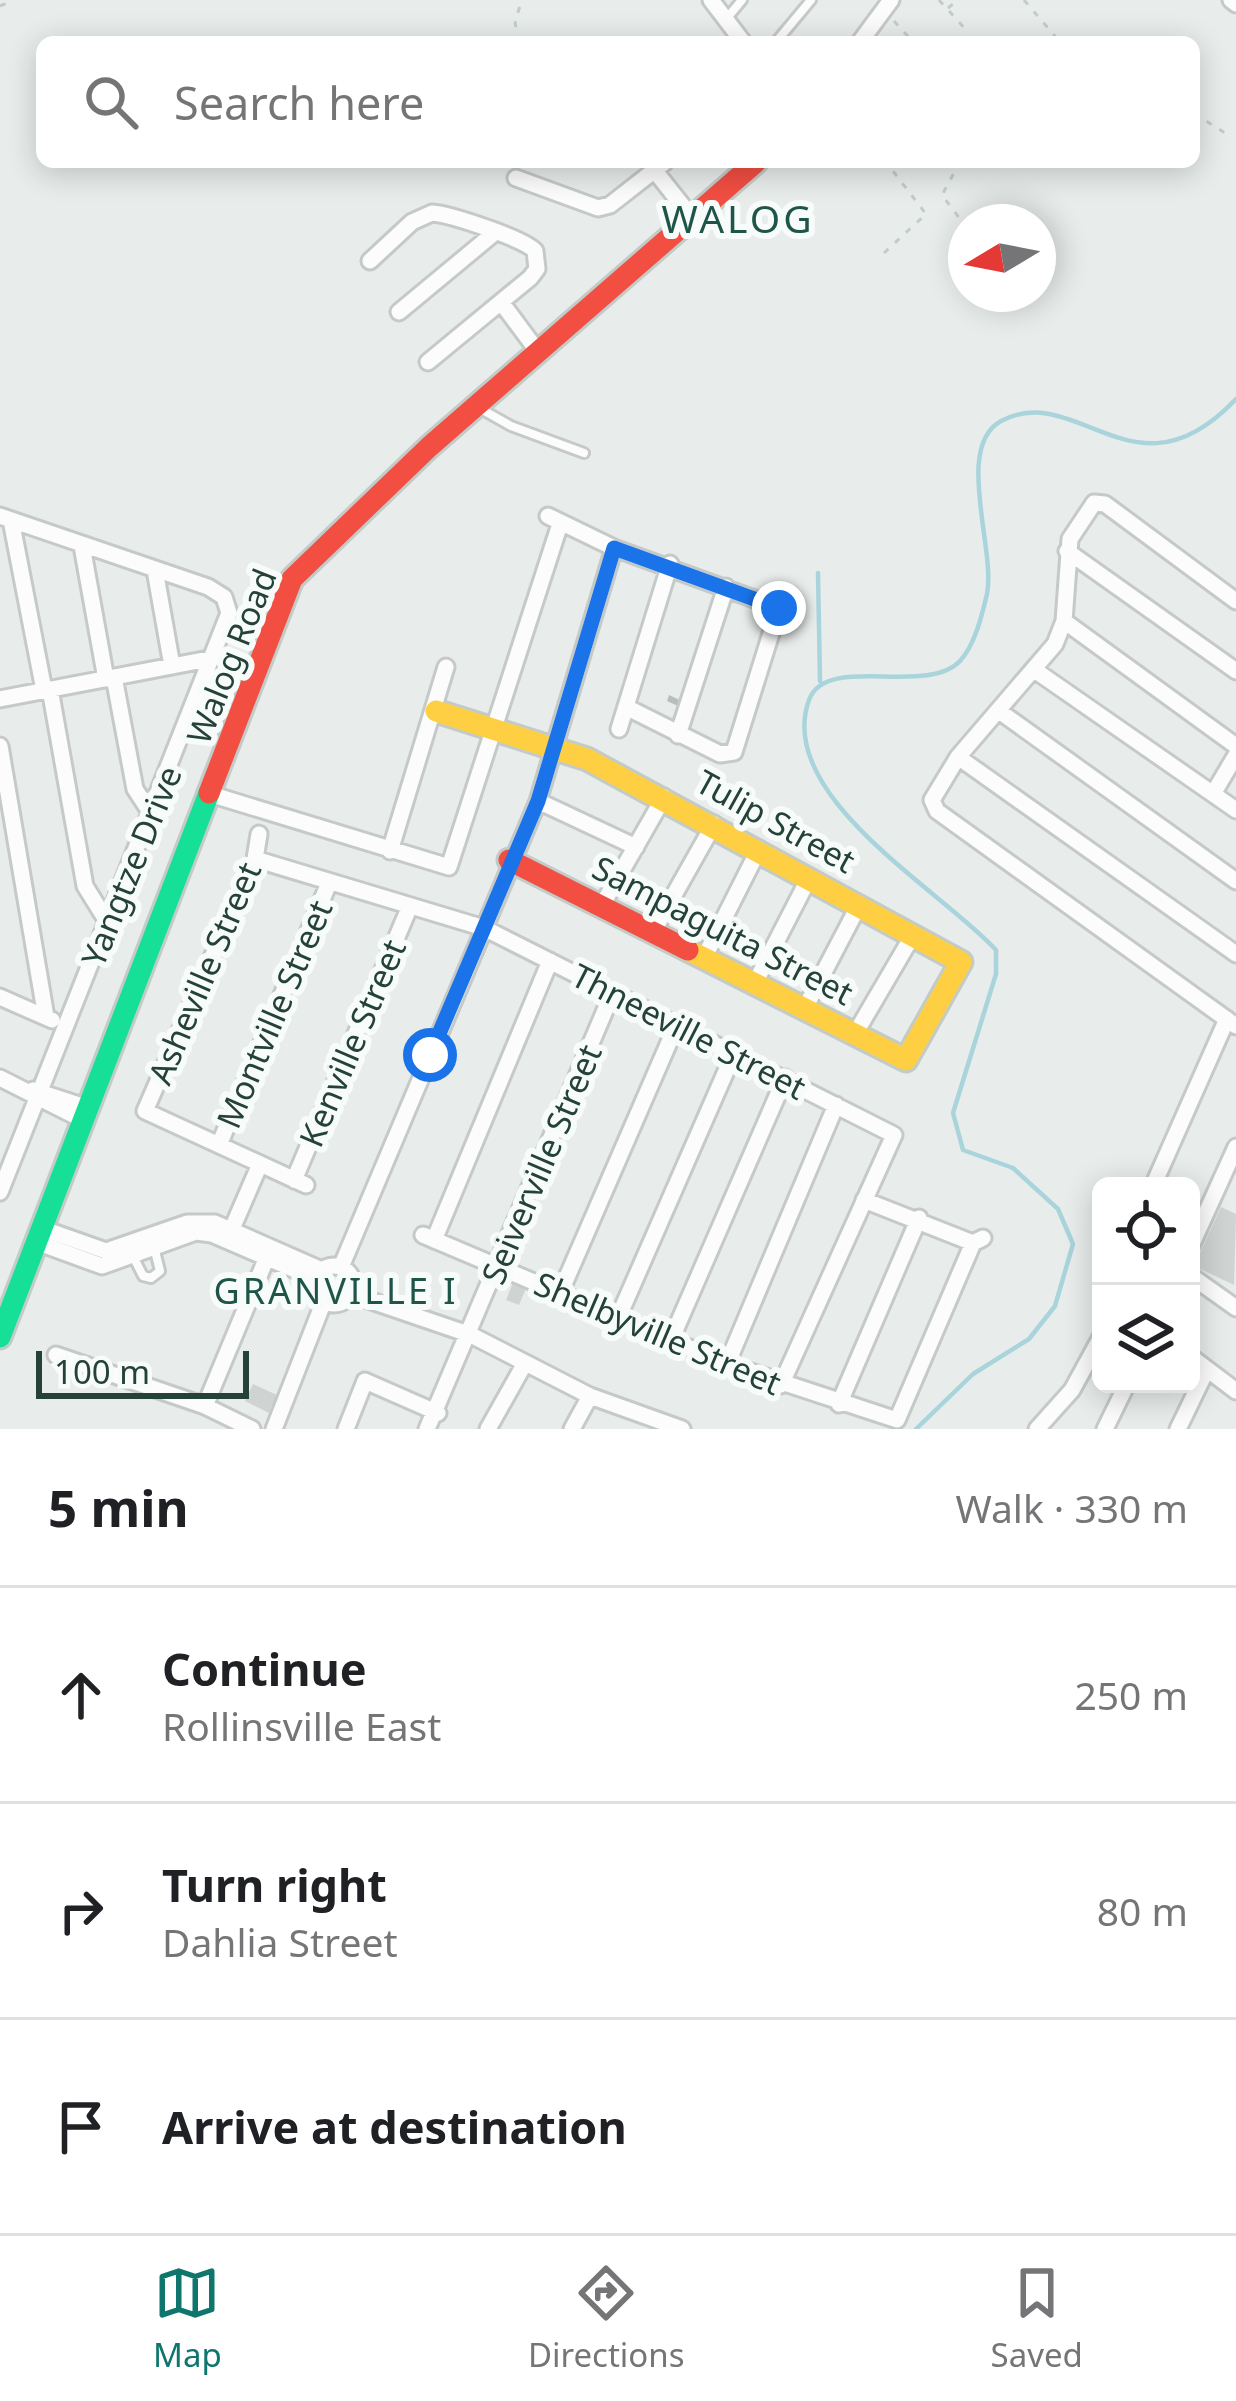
<!DOCTYPE html>
<meta charset="utf-8">
<style>
:root{--surface:#fff;--page:#f2f2f2;--text:#202124;--muted:#757577;--line:#e0e0e0;--accent:#0f766e}
body{margin:0;font-family:"Noto Sans",sans-serif;background:var(--page);color:var(--text)}
.controls{position:absolute;right:36px;bottom:36px;display:grid;overflow:hidden;border-radius:18px;box-shadow:0 6px 30px #0003}
.controls button{width:108px;height:108px;display:grid;place-items:center;padding:0;border:0;border-bottom:3px solid var(--line);background:var(--surface);color:var(--text);font:60px sans-serif}
.compass{position:absolute;left:948px;top:204px;width:108px;height:108px;border-radius:50%;background:var(--surface);box-shadow:0 6px 30px #0003;rotate:260deg}
.scale{position:absolute;left:36px;bottom:30px;width:213px;box-sizing:border-box;padding-left:12px;border:6px solid #24423a;border-top:0;font-size:33px;line-height:42px;white-space:nowrap;color:#24423a;-webkit-text-stroke:9px #f7fbf9;paint-order:stroke}
.stop{position:absolute;width:36px;height:36px;margin:-27px;border:9px solid #1a73e8;border-radius:50%;background:#fff}
.stop.end{background:#1a73e8;border-color:#fff;box-shadow:0 3px 12px #0008}
.list{margin:0;padding:0;list-style:none}
h2{display:flex;justify-content:space-between;align-items:center;height:156px;margin:0;padding:0 48px;font-size:51px}
h2 small{font-size:39px;font-weight:400;color:var(--muted)}
.list li{display:grid;grid-template-columns:78px 1fr auto;gap:36px;align-items:center;box-sizing:border-box;height:216px;padding:0 48px;border-top:3px solid var(--line)}
.list b{display:block;font-size:45px;white-space:nowrap}
.list p{margin:0;font-size:39px;white-space:nowrap;color:var(--muted)}
.list em{font-size:39px;font-style:normal;color:var(--muted)}
.icon{flex:none;width:66px;height:66px;fill:none;stroke:currentColor;stroke-width:2;stroke-linecap:round;stroke-linejoin:round}
.map{position:relative;flex:none;width:1236px;height:1429px;overflow:hidden}
.search{position:absolute;background:var(--surface);box-shadow:0 6px 30px #0003;left:36px;right:36px;top:36px;height:132px;display:flex;align-items:center;gap:30px;box-sizing:border-box;padding:0 42px;border-radius:18px;color:var(--muted);font-size:45px}
.sheet{height:804px;background:var(--surface)}
nav{display:flex;justify-content:space-around;align-items:center;box-sizing:border-box;height:168px;border-top:3px solid var(--line);background:var(--surface);font-size:33px;color:var(--muted)}
nav a{display:grid;justify-items:center;gap:6px}
nav .on{color:var(--accent)}
.map>svg:first-child{display:block}
.shadow{fill:#0003}
.lines{fill:none;stroke-linecap:round;stroke-linejoin:round}
.stream{stroke:#a9d4db;stroke-width:4.5}
.building{fill:#cfd4d2}
.lane-casing{stroke:#c5cac8;stroke-width:14}
.street-casing{stroke:#c5cac8;stroke-width:21}
.fast-casing{stroke:#c3cbc8;stroke-width:27}
.slow-casing{stroke:#c3cbc8;stroke-width:27}
.jam-casing{stroke:#c3cbc8;stroke-width:27}
.path{stroke:#c3ccca;stroke-width:3;stroke-dasharray:6 9;stroke-linecap:butt}
.lane{stroke:#fcfcfc;stroke-width:8}
.street{stroke:#fcfcfc;stroke-width:15}
.fast{stroke:#16e098;stroke-width:21}
.slow{stroke:#ffcf43;stroke-width:21}
.jam{stroke:#f24e42;stroke-width:21}
.route{stroke:#1a73e8;stroke-width:15}
.labels{text-anchor:middle;dominant-baseline:central;stroke-width:12;stroke-linejoin:round;paint-order:stroke}
.street-label{font-size:33px;fill:#24423a;stroke:#f7fbf9}
.neighbourhood-label{font-size:36px;letter-spacing:3px;fill:#1f5548;stroke:#f7fbf9}
.quarter-label{font-size:39px;letter-spacing:3px;fill:#1f5548;stroke:#f7fbf9}
</style>
<div class="map">
<svg width="1236" height="1429" viewBox="0 0 1236 1429">
<rect width="100%" height="100%" fill="#e8edeb"/>
<path class="shadow" d="M669,695L682,701L680,707L667,701Z"/>
<g class="lines">
<path class="stream" d="M818,573L820,681
M916,1429L973,1374L1029,1339L1055,1306L1073,1244L1058,1209L1013,1168L963,1150L953,1113L996,974V950C944,892 774,796 809,700C826,653 926,697 960,661C975,645 982,615 987,594C996,549 954,447 1001,421C1078,380 1135,506 1236,399"/>
</g>
<path class="building" d="M1221,1207L1236,1214L1234,1285L1194,1266Z
M514,1280L527,1286L519,1305L506,1300Z
M253,1384L277,1395L269,1413L245,1401Z"/>
<g class="lines">
<defs>
<path id="lane" d="M727,18L742,0
M776,42L811,0
M481,409L511,426L584,453
M132,1254L143,1276L151,1278L160,1271L154,1247"/>
<path id="street" d="M711,0L743,42
M1231,0L1236,4
M860,42L891,0
M655,171L693,219
M516,178L598,208L610,205L665,162
M370,261L412,222L432,213C449,214 526,239 535,251L537,269L530,278L428,362
M501,302L539,353
M399,312L493,234
M0,516L208,587L224,597L229,613L0,1192
M548,516L614,548L779,608
M11,520L44,690
M82,546L106,679
M1067,551L1236,671
M155,570L172,666
M1236,601L1105,504L1094,503L1070,539L1064,621L1055,644L958,757L932,800L937,811L1236,1026
M1064,621L1236,746
M1036,671L1236,810
M114,677L135,789L152,815
M50,689L85,886L108,923
M0,699L214,658
M626,707L720,754L734,752L783,595
M999,711L1236,881
M619,729L670,564
M678,735L726,587
M0,746L46,1017
M958,757L1236,954
M1213,794L1236,755
M213,795L449,867L560,524
M538,801L636,847
M259,834L255,859L145,1111L306,1185
M390,851L446,667
M255,859L484,928L894,1135L781,1385
M601,907L664,797
M653,932L714,824
M704,958L759,849
M755,983L809,878
M0,997L52,1020
M805,1008L859,905
M855,1034L913,935
M0,1078L83,1120
M33,1090L88,1108
M219,1145L329,883
M294,1180L410,906
M1153,1186L1227,1019
M864,1200L973,1243L983,1238
M41,1228L106,1251L187,1223H215L322,1270
M423,1235L727,1364L897,1420L973,1243
M228,1238L260,1164
M434,1240L550,961
M36,1242L102,1266L196,1232L212,1234L314,1278
M1191,1246L1236,1147
M315 1285a19 19 0 1 1 38 0a19 19 0 1 1-38 0Z
M341,1267L538,801L614,548
M1191,1276L1236,1308
M561,1291L677,1024
M351,1294L471,1335L590,1396L682,1429
M618,1318L734,1053
M670,1342L785,1078
M56,1355L205,1406L252,1429
M1191,1357L1236,1391
M727,1364L836,1105
M839,1404L919,1218
M205,1406L267,1257
M274,1429L324,1301
M346,1429L365,1381L438,1413
M427,1429L612,994
M488,1429L525,1363
M572,1429L590,1396
M1037,1429L1072,1390L1101,1337
M1105,1429L1127,1384
M1178,1429L1207,1369"/>
<path id="fast" d="M0,1337L209,793"/>
<path id="slow" d="M436,711L587,759L961,962L906,1060L688,950"/>
<path id="jam" d="M209,793L292,579L429,447L756,162
M509,860L688,950"/>
</defs>
<use href="#lane" class="lane-casing"/>
<use href="#street" class="street-casing"/>
<use href="#fast" class="fast-casing"/>
<use href="#slow" class="slow-casing"/>
<use href="#jam" class="jam-casing"/>
<path class="path" d="M939,0L968,32
M1024,0L1060,42
M0,6L14,0
M948,8L958,0
M894,21L913,42
M518,42L515,21L522,0
M1194,113L1228,135
M948,162L955,171L942,195L966,227
M884,253L926,214L886,162"/>
<use href="#lane" class="lane"/>
<use href="#street" class="street"/>
<use href="#fast" class="fast"/>
<use href="#slow" class="slow"/>
<use href="#jam" class="jam"/>
</g>
<g class="lines">
<path class="route" d="M430,1055L538,801L614,548L779,608"/>
</g>
<g class="labels">
<g class="street-label">
<text transform="translate(231 656) rotate(-68)">Walog Road</text>
<text transform="translate(776 821) rotate(29)">Tulip Street</text>
<text transform="translate(131 866) rotate(-68)">Yangtze Drive</text>
<text transform="translate(723 930) rotate(27)">Sampaguita Street</text>
<text transform="translate(204 973) rotate(-67)">Asheville Street</text>
<text transform="translate(274 1014) rotate(-67)">Montville Street</text>
<text transform="translate(689 1031) rotate(27)">Thneeville Street</text>
<text transform="translate(352 1043) rotate(-67)">Kenville Street</text>
<text transform="translate(541 1164) rotate(-67)">Seiverville Street</text>
<text transform="translate(658 1333) rotate(23)">Shelbyville Street</text>
</g>
<g class="neighbourhood-label">
<text x="336" y="1290">GRANVILLE I</text>
</g>
<g class="quarter-label">
<text x="738" y="217">WALOG</text>
</g>
</g>
</svg>
<div class="controls">
<button><svg class="icon" aria-label="locate" viewBox="0 0 24 24"><circle cx="12" cy="12" r="6"/><path d="M12 2v4M12 18v4M2 12h4M18 12h4"/></svg></button>
<button><svg class="icon" aria-label="layers" viewBox="0 0 24 24"><path d="M12 4l9 5-9 5-9-5zM3 14l9 5 9-5"/></svg></button>
</div>
<svg class="compass" viewBox="-18 -18 36 36"><path d="M0-13l5 13h-10z" fill="#e53935"/><path d="M0 13l5-13h-10z" fill="#757577"/></svg>
<div class="scale">100 m</div>
<div class="stop" style="left:430px;top:1055px"></div>
<div class="stop end" style="left:779px;top:608px"></div>
<div class="search"><svg class="icon" aria-label="search" viewBox="0 0 24 24"><circle cx="10" cy="10" r="6"/><path d="M15 15l6 6"/></svg>Search here</div>
</div>
<section class="sheet">
<h2>5 min<small>Walk · 330 m</small></h2>
<ul class="list">
<li><svg class="icon" aria-label="ahead" viewBox="0 0 24 24"><path d="M12 20V5M6 11l6-6 6 6"/></svg><div><b>Continue</b><p>Rollinsville East</p></div><em>250 m</em></li>
<li><svg class="icon" aria-label="right" viewBox="0 0 24 24"><path d="M7 20v-9h11M14 6l5 5-5 5"/></svg><div><b>Turn right</b><p>Dahlia Street</p></div><em>80 m</em></li>
<li><svg class="icon" aria-label="arrive" viewBox="0 0 24 24"><path d="M6 21V4h12l-3 4 3 4H6"/></svg><div><b>Arrive at destination</b></div></li>
</ul>
</section>
<nav>
<a class="on"><svg class="icon" aria-label="map" viewBox="0 0 24 24"><path d="M3 6l6-2 6 2 6-2v14l-6 2-6-2-6 2zM9 4v14M15 6v14"/></svg>Map</a>
<a><svg class="icon" aria-label="directions" viewBox="0 0 24 24"><path d="M12 3l9 9-9 9-9-9zM9 14v-3h6M13 9l2 2-2 2"/></svg>Directions</a>
<a><svg class="icon" aria-label="saved" viewBox="0 0 24 24"><path d="M7 4h10v16l-5-4-5 4z"/></svg>Saved</a>
</nav>
